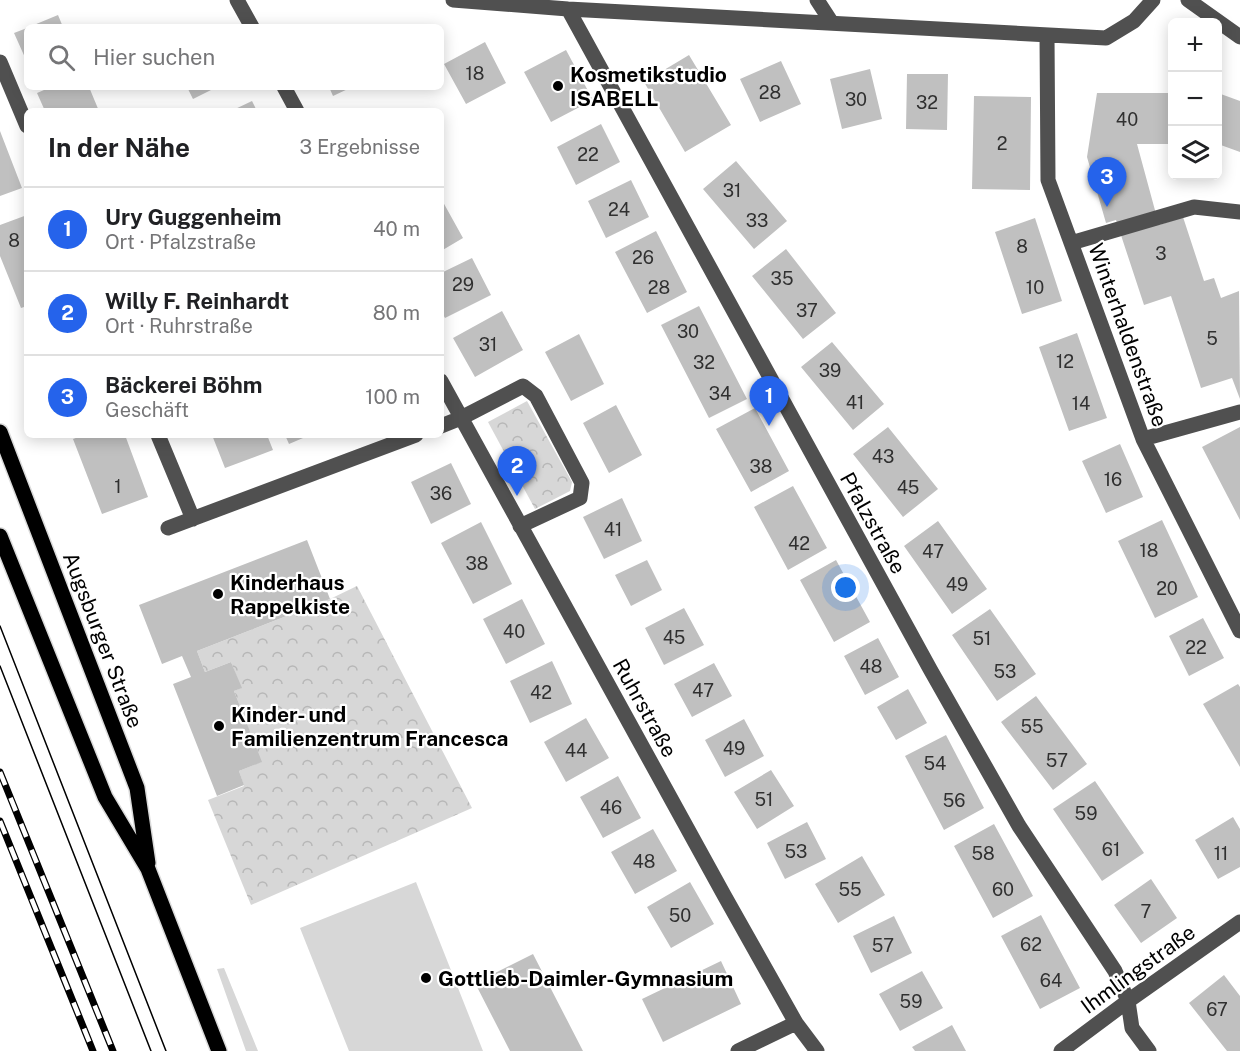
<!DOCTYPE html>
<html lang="de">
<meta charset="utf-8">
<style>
:root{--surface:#fff;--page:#f2f2f2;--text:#202124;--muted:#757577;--line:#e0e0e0;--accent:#2563eb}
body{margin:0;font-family:"Public Sans",sans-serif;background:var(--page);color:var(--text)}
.controls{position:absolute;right:18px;top:18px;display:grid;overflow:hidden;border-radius:9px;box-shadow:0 3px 15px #0003}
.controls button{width:54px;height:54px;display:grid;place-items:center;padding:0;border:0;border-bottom:2px solid var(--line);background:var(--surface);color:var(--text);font:30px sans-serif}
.you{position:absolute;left:846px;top:588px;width:21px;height:21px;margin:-15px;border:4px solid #fff;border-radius:50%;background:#1a73e8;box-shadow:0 0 0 9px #1a73e833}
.badge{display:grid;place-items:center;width:39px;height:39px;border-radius:50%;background:var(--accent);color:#fff;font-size:20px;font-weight:700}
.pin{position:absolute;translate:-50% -50px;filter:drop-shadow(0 2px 3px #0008)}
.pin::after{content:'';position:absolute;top:32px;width:21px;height:18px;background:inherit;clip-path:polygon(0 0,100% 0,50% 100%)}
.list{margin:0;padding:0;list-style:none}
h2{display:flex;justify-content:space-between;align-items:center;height:78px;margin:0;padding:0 24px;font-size:26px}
h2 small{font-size:20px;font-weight:400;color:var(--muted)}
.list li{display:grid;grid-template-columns:39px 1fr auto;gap:18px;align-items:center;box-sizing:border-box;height:84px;padding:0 24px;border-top:2px solid var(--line)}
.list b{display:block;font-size:22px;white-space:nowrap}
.list p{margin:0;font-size:20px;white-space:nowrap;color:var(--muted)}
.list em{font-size:20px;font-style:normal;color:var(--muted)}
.icon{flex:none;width:33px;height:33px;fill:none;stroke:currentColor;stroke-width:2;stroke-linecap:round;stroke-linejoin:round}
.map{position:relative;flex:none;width:1240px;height:1051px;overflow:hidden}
.search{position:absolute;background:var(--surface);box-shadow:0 3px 15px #0003;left:24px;top:24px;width:420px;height:66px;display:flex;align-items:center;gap:15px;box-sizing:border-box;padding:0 21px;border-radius:9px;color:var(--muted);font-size:22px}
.panel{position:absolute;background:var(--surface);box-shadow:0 3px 15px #0003;left:24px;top:108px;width:420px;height:330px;border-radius:9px}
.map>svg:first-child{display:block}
.grass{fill:#d7d7d7}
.forest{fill:url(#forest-crowns)}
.building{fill:#c0c0c0}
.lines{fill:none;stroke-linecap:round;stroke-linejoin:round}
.major-casing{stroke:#dbdbdb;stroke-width:18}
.minor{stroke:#505050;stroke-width:15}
.major{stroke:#000;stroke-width:15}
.tram{stroke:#000;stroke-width:1.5}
.rail-casing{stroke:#000;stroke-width:7}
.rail{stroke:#fff;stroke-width:4.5;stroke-dasharray:14;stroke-linecap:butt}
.poi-dot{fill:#000;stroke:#fff;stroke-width:2}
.labels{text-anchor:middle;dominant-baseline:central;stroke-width:4.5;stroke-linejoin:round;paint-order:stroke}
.number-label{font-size:18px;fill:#303030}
.poi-label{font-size:21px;font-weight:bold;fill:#000;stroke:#fff;text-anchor:start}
.street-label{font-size:21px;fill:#000;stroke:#fff}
</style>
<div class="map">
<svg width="1240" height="1051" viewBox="0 0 1240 1051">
<defs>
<pattern id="forest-crowns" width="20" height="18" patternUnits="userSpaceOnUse" patternTransform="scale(1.5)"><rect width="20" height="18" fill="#d7d7d7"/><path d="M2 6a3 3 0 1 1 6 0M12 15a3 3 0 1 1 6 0" fill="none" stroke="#b7b7b7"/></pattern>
</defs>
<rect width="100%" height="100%" fill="#fff"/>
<path class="grass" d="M416,882L483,1051H349L300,928Z
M224,968L258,1051H246L217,969Z"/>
<path class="forest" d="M527,401L572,482L570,491L535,509L488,422Z
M357,586L472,808L251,905L208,800L244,786L239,771L261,762L234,691L241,688L231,662L205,672L197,651L330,599Z"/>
<path class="building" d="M58,15L63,27H29Z
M27,28V62L14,33Z
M485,42L506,83L466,104L444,64Z
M566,50L593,100L551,122L524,72Z
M689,55L731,125L685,152L644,82Z
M781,61L801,104L760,122L740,79Z
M870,69L882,119L842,129L830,79Z
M907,74H948L947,130L906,129Z
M51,87H89L99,111H45L37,93Z
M187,87H217L193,99Z
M329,87H352L333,96Z
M1097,93H1172V144H1137L1159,225L1183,217L1204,281L1214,278L1221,298L1239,291L1240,399L1232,378L1201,388L1171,296L1144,305L1116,220L1106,223L1087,157Z
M1218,93L1240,101V152L1218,144Z
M974,96L1031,97L1030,190L972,189Z
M252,101L257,111H231Z
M601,124L620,162L576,185L557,147Z
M0,131L22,188L0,196Z
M736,161L787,221L754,249L703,189Z
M631,180L649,217L606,238L588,201Z
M443,202L463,238L441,251V204Z
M27,215V306L21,308L0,256V225Z
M1035,218L1062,301L1022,314L995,232Z
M656,231L687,292L647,313L615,252Z
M786,249L836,313L803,339L752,276Z
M472,258L491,295L445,318L441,311V273Z
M699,306L747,399L709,418L661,325Z
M502,311L523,350L475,377L453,338Z
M1077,333L1107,418L1069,431L1039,347Z
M579,334L604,384L571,401L545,352Z
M832,342L884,404L853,430L801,367Z
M616,405L642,455L609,473L583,423Z
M755,408L789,471L751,492L716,429Z
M888,427L938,489L903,517L853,454Z
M1240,427V520L1202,447Z
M84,435H125L148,497L102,514L73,439Z
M212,435H267L273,450L225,468Z
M285,435H310L289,444Z
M1120,444L1143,497L1106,513L1082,461Z
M451,463L471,504L431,524L411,482Z
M793,486L827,548L788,570L754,507Z
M622,498L642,541L604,559L583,517Z
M1162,520L1198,597L1155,618L1118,541Z
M938,521L987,589L952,614L904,546Z
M481,522L512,584L473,604L441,543Z
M307,540L330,599L197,651L205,672L231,662L242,688L234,691L262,762L239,771L244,785L217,796L173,684L191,677L182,656L162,664L139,605Z
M647,560L662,590L631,606L615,575Z
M836,560L870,622L834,642L800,580Z
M522,599L545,644L506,664L483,619Z
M684,608L704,645L664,665L645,628Z
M990,609L1036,674L997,701L952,635Z
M1203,618L1224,658L1189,676L1169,636Z
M878,638L899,677L865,695L844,656Z
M552,661L572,704L530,723L510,681Z
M714,663L732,696L692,717L674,684Z
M1238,684L1240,687V767L1203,704Z
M908,689L927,723L896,740L877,707Z
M1036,696L1087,764L1053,790L1001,722Z
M586,718L609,758L566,782L544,742Z
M744,719L764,756L725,777L705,740Z
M946,735L984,808L944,830L905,756Z
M771,770L794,806L757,829L734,792Z
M618,776L641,818L603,838L580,797Z
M1095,781L1144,853L1102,881L1053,809Z
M1233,817L1240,829V867L1218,879L1195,840Z
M807,822L826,859L785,879L767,843Z
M994,824L1033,896L993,918L954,846Z
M653,829L677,871L635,894L611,852Z
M862,856L885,895L838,923L815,884Z
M1151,879L1177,918L1141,943L1114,905Z
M690,882L714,924L671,948L647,907Z
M1041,915L1080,988L1040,1009L1001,936Z
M894,916L912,953L871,973L853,936Z
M533,954L583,1051H510L475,983Z
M721,961L741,1004L663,1042L642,999Z
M922,971L943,1008L900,1031L879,994Z
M1224,975L1240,996V1051H1227L1189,1003Z
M952,1025L966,1051H915L912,1047Z"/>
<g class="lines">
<defs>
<path id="major" d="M0,432L137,788L148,863
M0,536L105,797L148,869L219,1051"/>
</defs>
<use href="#major" class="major-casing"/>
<path class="minor" d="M237,0L252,27
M453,0L568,9L1106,38L1134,21L1153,0
M817,0L832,23
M1188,0L1240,37
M568,9L930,669L1019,826L1115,971L1128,1001L1132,1028L1149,1051
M1047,35L1048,180L1143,439L1240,631
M0,62L27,126
M284,87L297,111
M1071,243L1194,207L1240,212
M441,381L724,895L796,1023L817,1051
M441,426L461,418L523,386L536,396L582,483L580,498L520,526
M158,435L193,519
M1143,439L1240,412
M168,528L416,435
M738,1051L796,1023
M1061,1051L1128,1001L1240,922"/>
<use href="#major" class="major"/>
<path class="tram" d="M0,626L166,1051
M0,666L151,1051"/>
<defs>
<path id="rail" d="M0,772L113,1051
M0,821L93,1051"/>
</defs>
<use href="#rail" class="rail-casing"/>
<use href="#rail" class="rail"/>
</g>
<g class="poi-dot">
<circle cx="558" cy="86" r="6"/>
<circle cx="218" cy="594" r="6"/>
<circle cx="219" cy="726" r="6"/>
<circle cx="426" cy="978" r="6"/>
</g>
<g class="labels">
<g class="number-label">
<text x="475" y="73">18</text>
<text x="770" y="92">28</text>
<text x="856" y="99">30</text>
<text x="927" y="102">32</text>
<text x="1127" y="119">40</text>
<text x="1002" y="143">2</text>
<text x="588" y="154">22</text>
<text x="732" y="190">31</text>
<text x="619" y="209">24</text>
<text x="757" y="220">33</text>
<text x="14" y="240">8</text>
<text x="1022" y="246">8</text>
<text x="1161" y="253">3</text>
<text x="643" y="257">26</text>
<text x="782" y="278">35</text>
<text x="463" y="284">29</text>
<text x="659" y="287">28</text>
<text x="1035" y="287">10</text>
<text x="807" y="310">37</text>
<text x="688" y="331">30</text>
<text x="1212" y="338">5</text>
<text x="488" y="344">31</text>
<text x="1065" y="361">12</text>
<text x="704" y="362">32</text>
<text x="830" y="370">39</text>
<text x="720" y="393">34</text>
<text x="855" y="402">41</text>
<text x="1081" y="403">14</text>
<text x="883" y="456">43</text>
<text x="761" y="466">38</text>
<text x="1113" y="479">16</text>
<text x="118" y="486">1</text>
<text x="908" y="487">45</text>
<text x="441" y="493">36</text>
<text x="613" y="529">41</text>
<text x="799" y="543">42</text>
<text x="1149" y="550">18</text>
<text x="933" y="551">47</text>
<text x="477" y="563">38</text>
<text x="957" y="584">49</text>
<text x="1167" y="588">20</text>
<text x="514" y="631">40</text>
<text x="674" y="637">45</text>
<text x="982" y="638">51</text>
<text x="1196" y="647">22</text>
<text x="871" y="666">48</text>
<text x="1005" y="671">53</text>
<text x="703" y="690">47</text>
<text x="541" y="692">42</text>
<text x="1032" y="726">55</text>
<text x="734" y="748">49</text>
<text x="576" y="750">44</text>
<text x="1057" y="760">57</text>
<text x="935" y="763">54</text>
<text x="764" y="799">51</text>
<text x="954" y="800">56</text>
<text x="611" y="807">46</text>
<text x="1086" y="813">59</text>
<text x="1111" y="849">61</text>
<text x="796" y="851">53</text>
<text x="983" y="853">58</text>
<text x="1221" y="853">11</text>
<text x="644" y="861">48</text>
<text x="850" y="889">55</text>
<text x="1003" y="889">60</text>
<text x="1146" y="911">7</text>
<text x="680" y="915">50</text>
<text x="1031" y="944">62</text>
<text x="883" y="945">57</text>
<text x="1051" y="980">64</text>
<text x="911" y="1001">59</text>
<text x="1217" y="1009">67</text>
</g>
<g class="poi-label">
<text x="570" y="74">Kosmetikstudio<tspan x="570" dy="24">ISABELL</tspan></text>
<text x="230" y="582">Kinderhaus<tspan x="230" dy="24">Rappelkiste</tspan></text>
<text x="231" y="714">Kinder- und<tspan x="231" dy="24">Familienzentrum Francesca</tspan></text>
<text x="438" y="978">Gottlieb-Daimler-Gymnasium</text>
</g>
<g class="street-label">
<text transform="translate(1128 335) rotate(70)">Winterhaldenstraße</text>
<text transform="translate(873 523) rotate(61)">Pfalzstraße</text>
<text transform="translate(103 640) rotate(69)">Augsburger Straße</text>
<text transform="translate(645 708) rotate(61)">Ruhrstraße</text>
<text transform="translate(1138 969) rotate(-36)">Ihmlingstraße</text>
</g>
</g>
</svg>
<div class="controls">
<button>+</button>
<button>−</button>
<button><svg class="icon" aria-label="layers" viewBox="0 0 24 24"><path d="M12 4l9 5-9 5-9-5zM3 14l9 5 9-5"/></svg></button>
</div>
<div class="you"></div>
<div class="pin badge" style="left:769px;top:426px">1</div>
<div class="pin badge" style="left:517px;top:496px">2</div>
<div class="pin badge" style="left:1107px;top:207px">3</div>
<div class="search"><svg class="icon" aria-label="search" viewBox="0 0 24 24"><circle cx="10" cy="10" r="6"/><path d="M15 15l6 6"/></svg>Hier suchen</div>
<section class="panel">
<h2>In der Nähe<small>3 Ergebnisse</small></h2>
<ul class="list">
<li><span class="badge">1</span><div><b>Ury Guggenheim</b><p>Ort · Pfalzstraße</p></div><em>40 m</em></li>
<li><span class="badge">2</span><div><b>Willy F. Reinhardt</b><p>Ort · Ruhrstraße</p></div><em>80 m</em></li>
<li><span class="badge">3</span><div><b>Bäckerei Böhm</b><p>Geschäft</p></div><em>100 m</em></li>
</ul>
</section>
</div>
